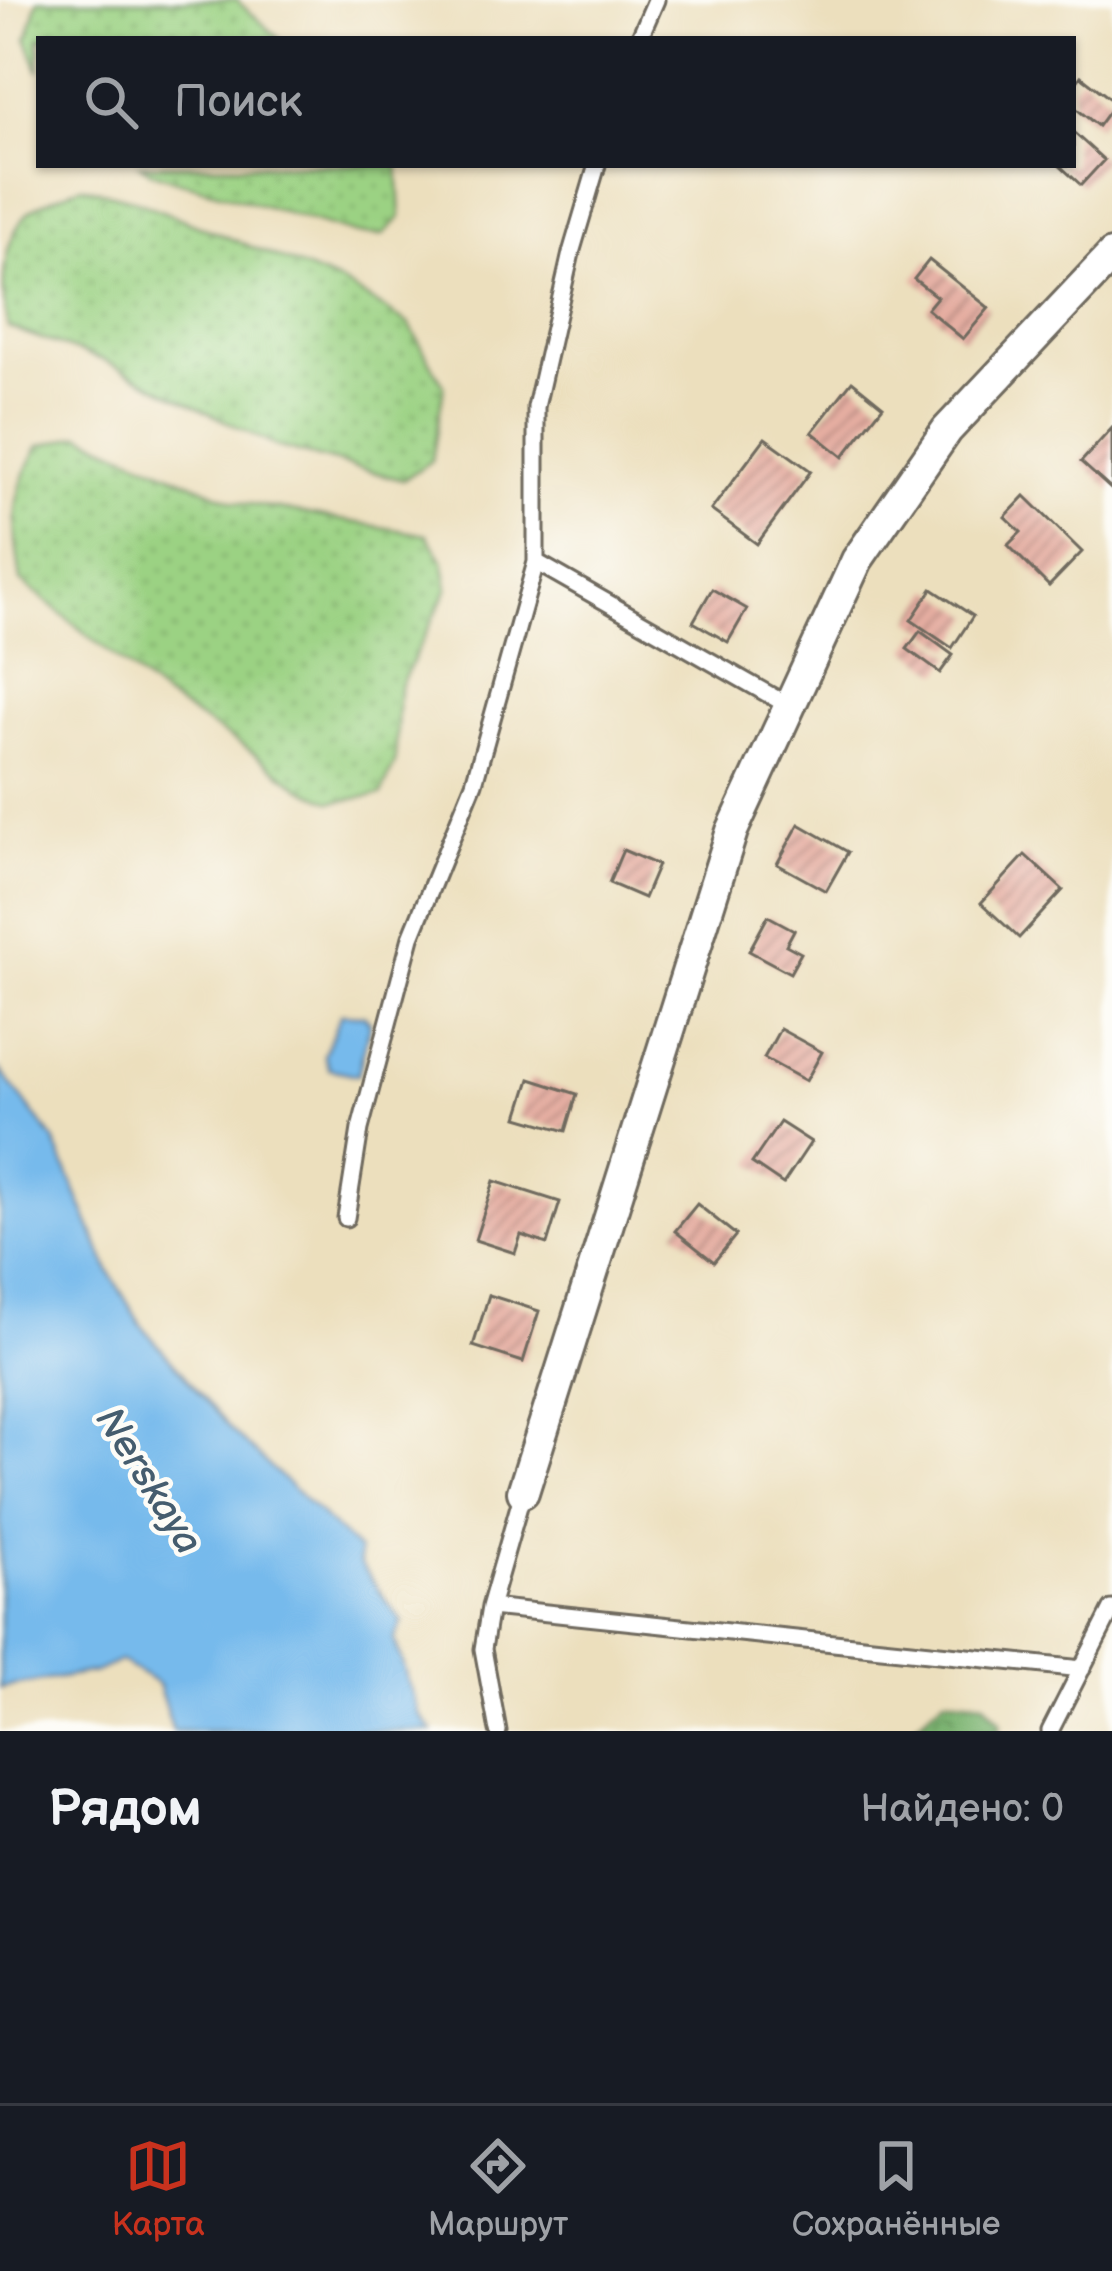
<!DOCTYPE html>
<html lang="ru">
<meta charset="utf-8">
<style>
:root{--surface:#171b24;--page:#242831;--text:#f1f3f6;--muted:#9ea1a6;--line:#363941;--accent:#c8321e}
body{margin:0;font-family:"Balsamiq Sans",sans-serif;background:var(--page);color:var(--text)}
.list{margin:0;padding:0;list-style:none}
h2{display:flex;justify-content:space-between;align-items:center;height:156px;margin:0;padding:0 48px;font-size:51px}
h2 small{font-size:39px;font-weight:400;color:var(--muted)}
.icon{flex:none;width:66px;height:66px;fill:none;stroke:currentColor;stroke-width:2;stroke-linecap:round;stroke-linejoin:round}
.map{position:relative;flex:none;width:1112px;height:1731px;overflow:hidden}
.search{position:absolute;background:var(--surface);box-shadow:0 3px 9px #0004;left:36px;right:36px;top:36px;height:132px;display:flex;align-items:center;gap:30px;box-sizing:border-box;padding:0 42px;border-radius:0px;color:var(--muted);font-size:45px}
.sheet{height:372px;background:var(--surface)}
nav{display:flex;justify-content:space-around;align-items:center;box-sizing:border-box;height:168px;border-top:3px solid var(--line);background:var(--surface);font-size:33px;color:var(--muted)}
nav a{display:grid;justify-items:center;gap:6px}
nav .on{color:var(--accent)}
.map>svg:first-child{display:block}
.grass{fill:url(#grass-dots);stroke:#637e57;stroke-width:3}
.forest{fill:url(#forest-crowns);stroke:#54704e;stroke-width:3}
.water{fill:#76baec;stroke:#50728c;stroke-width:3}
.building{fill:url(#building-hatch)}
.lines{fill:none;stroke-linecap:round;stroke-linejoin:round}
.service-casing{stroke:#6f6a5e;stroke-width:21}
.minor-casing{stroke:#6f6a5e;stroke-width:36}
.service{stroke:#fff;stroke-width:15}
.minor{stroke:#fff;stroke-width:30}
.labels{text-anchor:middle;dominant-baseline:central;stroke-width:9;stroke-linejoin:round;paint-order:stroke}
.water-label{font-size:39px;font-style:italic;fill:#455d6f;stroke:#fdfcf7}
</style>
<div class="map">
<svg width="1112" height="1731" viewBox="0 0 1112 1731">
<defs>
<pattern id="grass-dots" width="8" height="8" patternUnits="userSpaceOnUse" patternTransform="scale(3)"><rect width="8" height="8" fill="#9bd283"/><path d="M2 2h.1M6 6h.1" fill="none" stroke="#86b471" stroke-width="1.8" stroke-linecap="round"/></pattern>
<pattern id="forest-crowns" width="20" height="18" patternUnits="userSpaceOnUse" patternTransform="scale(3)"><rect width="20" height="18" fill="#7cb471"/><path d="M2 6a3 3 0 1 1 6 0M12 15a3 3 0 1 1 6 0" fill="none" stroke="#66935d"/></pattern>
<pattern id="building-hatch" width="6" height="6" patternUnits="userSpaceOnUse" patternTransform="scale(3)"><rect width="6" height="6" fill="#e5ada1"/><path d="M-1 1l2-2M0 6l6-6M5 7l2-2" fill="none" stroke="#ba8d83"/></pattern>
</defs>
<rect width="100%" height="100%" fill="#fdfcf7"/>
<filter id="ink" filterUnits="userSpaceOnUse"><feTurbulence type="fractalNoise" baseFrequency=".00833" numOctaves="2"/><feDisplacementMap in="SourceGraphic" scale="24" xChannelSelector="R" yChannelSelector="G"/><feConvolveMatrix kernelMatrix="1 2 1 2 8 2 1 2 1" color-interpolation-filters="sRGB"/></filter>
<filter id="wash" filterUnits="userSpaceOnUse"><feTurbulence type="fractalNoise" baseFrequency=".004" numOctaves="4" result="noise"/><feDisplacementMap in="SourceGraphic" scale="48" xChannelSelector="R" yChannelSelector="G"/><feGaussianBlur stdDeviation="2.7" result="paint"/><feColorMatrix in="noise" values="0 0 0 0 0 0 0 0 0 0 0 0 0 0 0 0 0 1.4 0 .05"/><feComposite in="paint" operator="in"/></filter>
<g filter="url(#wash)">
<rect width="100%" height="100%" fill="#ecdfbd"/>
<path class="grass" d="M38,0H236L280,39H39V72L27,40Z
M140,165H398L401,217L383,235L357,234L152,173Z
M81,186L132,199L344,284L409,324L444,386L432,460L403,480L276,446L103,360L8,327C0,292 1,240 29,212C41,201 66,194 81,186Z
M81,435L233,501L427,535L443,560L448,588L399,688L395,763L381,795L332,802L301,788L248,749L164,697L21,581C13,525 9,496 39,446Z"/>
<path class="forest" d="M945,1698L984,1702L1001,1722L999,1731H909Z"/>
<path class="water" d="M341,1014L364,1015L370,1022L358,1075L329,1069L324,1055Z
M0,1070L54,1140L110,1273L141,1325L232,1431L359,1551V1563L402,1622L394,1639L419,1714L433,1731H173L158,1684L120,1661L95,1672L0,1688Z"/>
<g id="blocks">
<path class="building" d="M1081,76L1112,100V107L1098,126L1073,106V87Z
M1073,132L1104,160L1081,185L1059,165H1073Z
M929,260L989,308L963,339L927,309L937,297L914,279Z
M852,381L883,406L843,457L812,432Z
M1112,428V490L1081,462Z
M765,438L811,471L757,544L711,510Z
M1025,496L1082,552L1049,586L1008,545L1021,532L1005,517Z
M712,589L747,609L728,642L693,622Z
M932,589L973,616L952,648L911,620Z
M920,631L953,655L940,673L907,649Z
M799,824L848,852L826,891L777,864Z
M623,850L658,865L644,898L609,883Z
M1025,855L1063,890L1019,938L981,903Z
M768,916L794,930L786,945L801,953L790,973L749,951Z
M780,1029L822,1052L806,1081L764,1058Z
M530,1079L577,1094L566,1131L518,1117Z
M780,1122L811,1142L783,1184L752,1163Z
M494,1181L560,1202L547,1244L521,1235L515,1253L475,1240Z
M697,1204L736,1235L714,1262L675,1231Z
M489,1295L539,1311L523,1362L473,1346Z"/>
</g>
</g>
<g filter="url(#ink)">
<use href="#blocks" fill-opacity="0" stroke="#6f6a5e" stroke-width="3"/>
<g class="lines">
<defs>
<path id="service" d="M639,39L656,0
M536,562L789,706
M346,1218L360,1129L411,937L474,783L536,562V407L571,253L597,165
M490,1607L1082,1669
M498,1731L483,1649L490,1607L523,1492
M1050,1731L1112,1609"/>
<path id="minor" d="M523,1492L732,831L857,560L947,430L1112,255"/>
</defs>
<use href="#service" class="service-casing"/>
<use href="#minor" class="minor-casing"/>
<use href="#service" class="service"/>
<use href="#minor" class="minor"/>
</g>
</g>
<g class="labels">
<g class="water-label">
<text transform="translate(148 1481) rotate(58)">Nerskaya</text>
</g>
</g>
</svg>
<div class="search"><svg class="icon" aria-label="search" viewBox="0 0 24 24"><circle cx="10" cy="10" r="6"/><path d="M15 15l6 6"/></svg>Поиск</div>
</div>
<section class="sheet">
<h2>Рядом<small>Найдено: 0</small></h2>
<ul class="list">
</ul>
</section>
<nav>
<a class="on"><svg class="icon" aria-label="map" viewBox="0 0 24 24"><path d="M3 6l6-2 6 2 6-2v14l-6 2-6-2-6 2zM9 4v14M15 6v14"/></svg>Карта</a>
<a><svg class="icon" aria-label="directions" viewBox="0 0 24 24"><path d="M12 3l9 9-9 9-9-9zM9 14v-3h6M13 9l2 2-2 2"/></svg>Маршрут</a>
<a><svg class="icon" aria-label="saved" viewBox="0 0 24 24"><path d="M7 4h10v16l-5-4-5 4z"/></svg>Сохранённые</a>
</nav>
